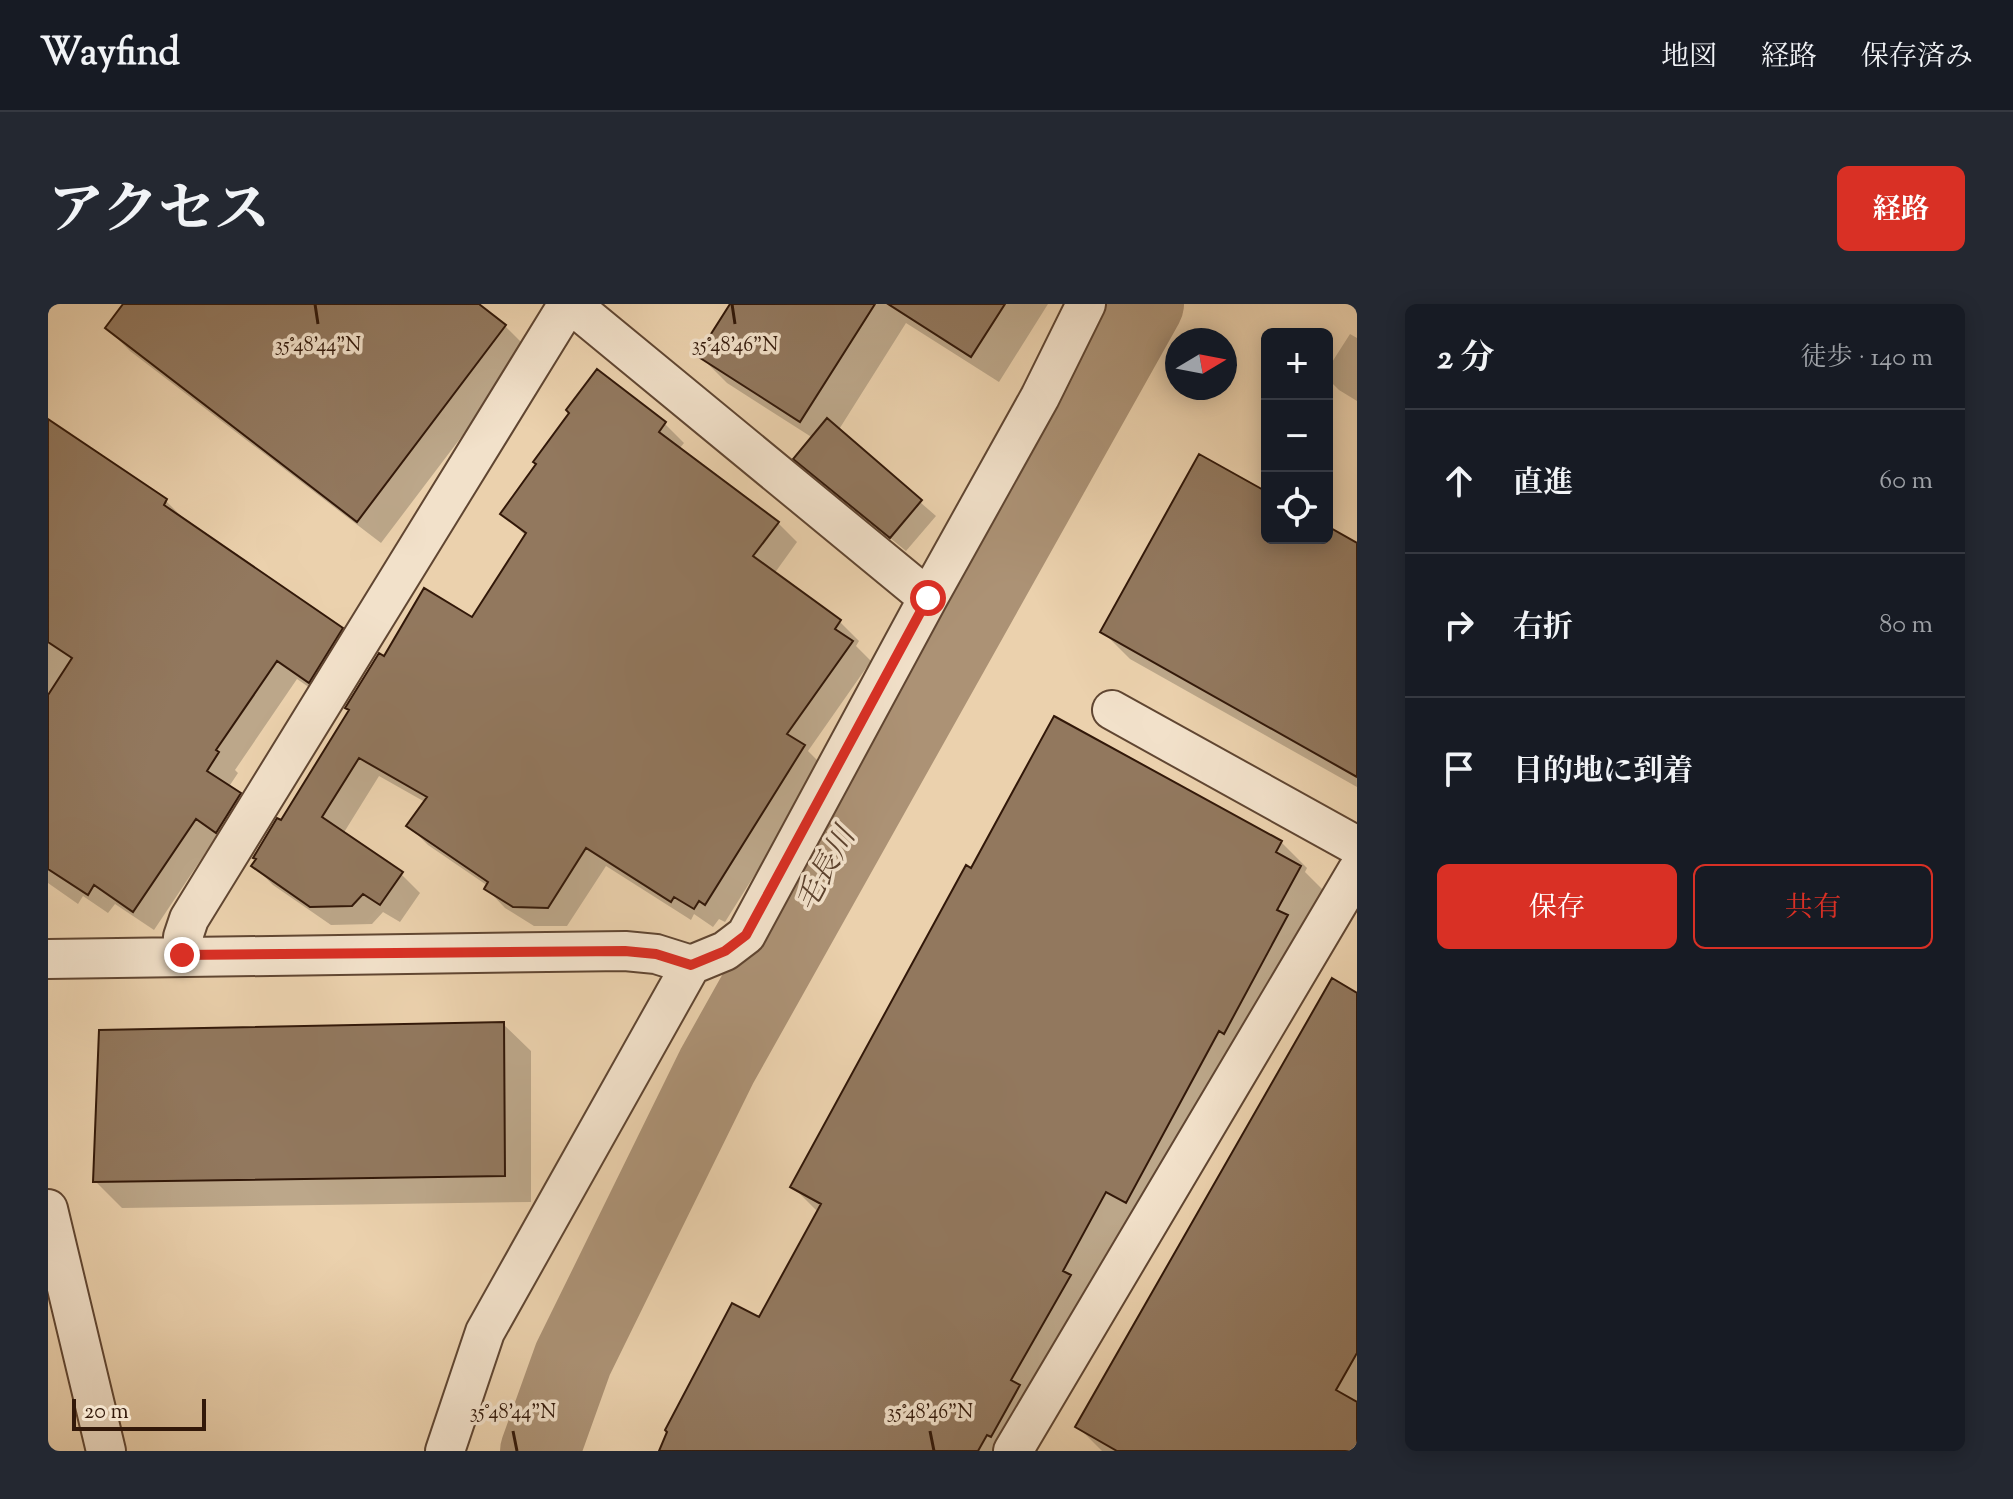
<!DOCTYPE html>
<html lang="ja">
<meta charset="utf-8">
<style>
:root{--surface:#171b24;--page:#242831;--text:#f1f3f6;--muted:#9ea1a6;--line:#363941;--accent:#d93025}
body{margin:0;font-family:"Sorts Mill Goudy","Noto Serif JP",serif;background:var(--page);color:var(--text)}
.controls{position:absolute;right:24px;top:24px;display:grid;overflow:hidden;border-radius:12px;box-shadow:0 4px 20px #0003}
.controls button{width:72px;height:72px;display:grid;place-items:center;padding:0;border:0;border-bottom:2px solid var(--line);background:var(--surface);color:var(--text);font:40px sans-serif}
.compass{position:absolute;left:1117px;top:24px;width:72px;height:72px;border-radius:50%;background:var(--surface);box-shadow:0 4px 20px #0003;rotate:80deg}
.scale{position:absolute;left:24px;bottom:20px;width:134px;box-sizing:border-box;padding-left:8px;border:4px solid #321809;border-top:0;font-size:22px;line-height:28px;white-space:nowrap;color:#321809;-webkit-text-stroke:6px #f2e1ca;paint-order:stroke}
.stop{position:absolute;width:24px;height:24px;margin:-18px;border:6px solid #d93025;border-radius:50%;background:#fff}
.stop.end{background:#d93025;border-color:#fff;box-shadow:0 2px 8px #0008}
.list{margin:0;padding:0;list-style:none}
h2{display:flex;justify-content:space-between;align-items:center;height:104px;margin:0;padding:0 32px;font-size:34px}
h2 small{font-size:26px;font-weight:400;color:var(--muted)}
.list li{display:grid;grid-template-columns:52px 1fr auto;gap:24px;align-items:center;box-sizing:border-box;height:144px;padding:0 32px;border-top:2px solid var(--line)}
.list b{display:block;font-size:30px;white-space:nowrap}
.list em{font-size:26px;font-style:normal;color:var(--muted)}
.actions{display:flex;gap:16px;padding:24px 32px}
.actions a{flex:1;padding:18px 0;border:2px solid var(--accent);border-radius:12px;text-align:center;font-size:28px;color:var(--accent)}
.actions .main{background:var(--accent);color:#fff}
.icon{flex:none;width:44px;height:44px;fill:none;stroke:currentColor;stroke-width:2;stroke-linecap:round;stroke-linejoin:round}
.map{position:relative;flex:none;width:1309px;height:1147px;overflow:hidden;border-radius:12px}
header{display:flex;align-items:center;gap:48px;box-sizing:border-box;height:112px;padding:0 40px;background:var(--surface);border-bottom:2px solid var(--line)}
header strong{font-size:38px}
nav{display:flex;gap:44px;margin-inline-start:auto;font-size:28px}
.intro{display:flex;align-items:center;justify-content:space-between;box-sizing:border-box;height:192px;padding:0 48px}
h1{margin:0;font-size:56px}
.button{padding:20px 36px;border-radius:12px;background:var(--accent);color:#fff;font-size:28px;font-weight:700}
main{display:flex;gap:48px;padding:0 48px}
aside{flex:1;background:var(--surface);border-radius:12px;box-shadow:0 4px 20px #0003}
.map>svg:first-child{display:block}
.shadow{fill:#0003}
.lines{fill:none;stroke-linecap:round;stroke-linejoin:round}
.river{stroke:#ac9275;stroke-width:80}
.building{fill:#92785e;stroke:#321809;stroke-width:2}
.minor-casing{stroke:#604632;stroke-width:42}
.minor{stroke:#f2e1ca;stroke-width:38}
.route{stroke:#d93025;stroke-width:10}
.ticks{fill:none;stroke:#321809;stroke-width:3}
.labels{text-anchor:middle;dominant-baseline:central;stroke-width:7;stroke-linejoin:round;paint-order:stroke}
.water-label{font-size:30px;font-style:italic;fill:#5d432f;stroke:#f2e1ca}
.ticks-label{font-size:20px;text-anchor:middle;fill:#321809;stroke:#f2e1ca;stroke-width:7;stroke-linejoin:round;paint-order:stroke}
</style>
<header>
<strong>Wayfind</strong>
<nav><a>地図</a><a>経路</a><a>保存済み</a></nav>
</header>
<div class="intro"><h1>アクセス</h1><a class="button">経路</a></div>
<main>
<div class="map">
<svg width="1309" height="1147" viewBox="0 0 1309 1147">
<rect width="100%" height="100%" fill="#ebd1ad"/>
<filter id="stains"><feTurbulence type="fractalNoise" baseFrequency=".0025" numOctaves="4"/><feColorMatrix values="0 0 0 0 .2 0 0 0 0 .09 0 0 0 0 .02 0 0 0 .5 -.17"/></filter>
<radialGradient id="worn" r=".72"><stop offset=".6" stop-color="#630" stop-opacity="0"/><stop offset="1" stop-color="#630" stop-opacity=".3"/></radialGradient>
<path class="shadow" d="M78,0H428L457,22L480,45L333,239L82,47L59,24Z
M685,0H1000L951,78L858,19L790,127L888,212L858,247L763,169L765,134L679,79L652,52Z
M1302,30L1309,34V97L1291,86L1279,74V66Z
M549,68L617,120L636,139L631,145L730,219L749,238L726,270L792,318L811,337L808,342L823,357L760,447L775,462L677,618L671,615L665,623L646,610L643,616L558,562L519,622H486L457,604L438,584L440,582L380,541L361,522L377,498L331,472L295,530L353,570L372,589L352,618L335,608L324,620L283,621L225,581L206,562L336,355L425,316L478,232L455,210Z
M0,130L118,197L138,217L293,325L313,345L281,397L249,375L187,466L190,469L180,484L211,511L189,547L168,533L106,626L67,600L60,609L35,592L30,600L0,579Z
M1219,190V234H1279V224L1309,241V483L1082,355L1055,328Z
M1233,538L1259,564L1257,568L1278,589L975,1147H614L712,1016L770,908L744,882L924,567Z
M1309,691V1147H1054L1029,1122Z
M455,720L483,747V898L74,904L47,877Z"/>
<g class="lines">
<path class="river" d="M492,1147L525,1055L669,762L1096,0"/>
</g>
<path class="building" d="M75,0H431L458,21L309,218L57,24Z
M682,0H827L752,118L649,52Z
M840,0H957L923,53Z
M549,65L618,118L611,128L731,218L705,252L793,316L787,325L805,337L739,430L757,441L657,601L651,597L646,605L626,593L623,598L538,544L500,604L465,603L436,585L440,578L358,522L379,493L311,454L274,513L355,568L332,601L315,590L304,602L262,603L203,562L208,555L205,554L229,514L233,516L301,406L297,404L331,349L336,352L376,284L424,313L478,229L452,210L488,160L485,158L521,109L518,106Z
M779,114L874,196L842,234L745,155Z
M0,115L119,195L116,201L295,324L261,379L229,357L168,446L171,448L159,467L193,489L168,529L148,515L85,608L46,581L40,591L0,565V391L24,354L0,338Z
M1151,150L1219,188V234H1279V222L1309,239V473L1052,328Z
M1006,412L1234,537L1228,548L1253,562L1229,606L1240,611L1176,730L1171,727L1078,899L1058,888L1015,967L1023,971L963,1076L972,1081L943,1133L939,1131L930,1147H611L619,1128L617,1126L684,999L711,1013L773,900L742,883L918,561L923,564Z
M1284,674L1309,689V1049L1288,1086L1309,1098V1147H1069L1027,1123Z
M456,718L457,872L45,878L51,726Z"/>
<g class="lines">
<defs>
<path id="minor" d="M523,0L880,294
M1064,406L1309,542
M134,651L135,633L141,615L520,0
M0,655L577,647L608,650L643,661
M0,905L58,1147
M397,1147L437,1028L643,661L677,647L698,631L880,294L992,93L1038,0
M965,1147L1309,567"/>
</defs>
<use href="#minor" class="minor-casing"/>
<use href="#minor" class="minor"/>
</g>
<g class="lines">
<path class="route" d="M134,651L577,647L608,650L643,661L677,647L698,631L880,294"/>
</g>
<path class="ticks" d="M267,0L270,20M684,0L687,20M465,1127L469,1147M882,1127L886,1147"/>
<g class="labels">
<g class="water-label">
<text transform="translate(779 566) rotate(-61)">毛長川</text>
</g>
</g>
<g class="ticks-label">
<text x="270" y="47">35°48'44"N</text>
<text x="687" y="47">35°48'46"N</text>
<text x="465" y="1114">35°48'44"N</text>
<text x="882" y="1114">35°48'46"N</text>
</g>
<rect width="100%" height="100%" filter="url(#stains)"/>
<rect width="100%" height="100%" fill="url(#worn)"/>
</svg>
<div class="controls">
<button>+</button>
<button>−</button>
<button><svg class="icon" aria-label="locate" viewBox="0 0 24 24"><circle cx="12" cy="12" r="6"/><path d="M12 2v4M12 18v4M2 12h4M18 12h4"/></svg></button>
</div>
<svg class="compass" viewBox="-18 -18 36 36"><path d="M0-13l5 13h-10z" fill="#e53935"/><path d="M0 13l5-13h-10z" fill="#9ea1a6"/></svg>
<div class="scale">20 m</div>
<div class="stop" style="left:880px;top:294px"></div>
<div class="stop end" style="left:134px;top:651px"></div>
</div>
<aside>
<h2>2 分<small>徒歩 · 140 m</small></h2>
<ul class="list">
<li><svg class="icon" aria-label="ahead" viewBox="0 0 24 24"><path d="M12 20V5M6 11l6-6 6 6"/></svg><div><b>直進</b></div><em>60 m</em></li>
<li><svg class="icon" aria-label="right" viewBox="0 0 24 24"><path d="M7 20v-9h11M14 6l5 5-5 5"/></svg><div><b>右折</b></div><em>80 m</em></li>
<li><svg class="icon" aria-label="arrive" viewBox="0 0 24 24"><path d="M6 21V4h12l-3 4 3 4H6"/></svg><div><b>目的地に到着</b></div></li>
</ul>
<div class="actions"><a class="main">保存</a><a>共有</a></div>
</aside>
</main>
